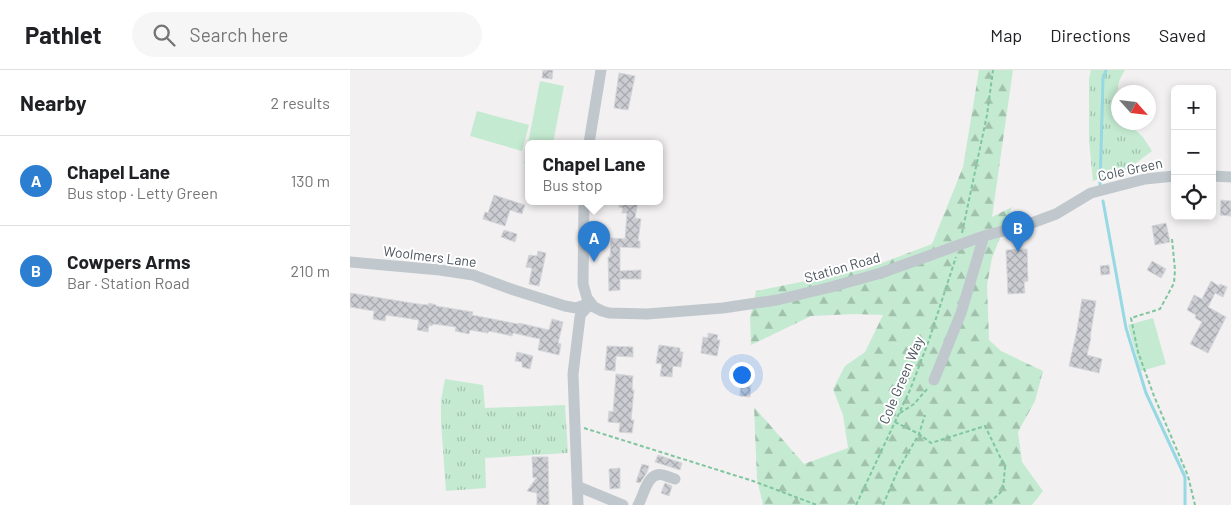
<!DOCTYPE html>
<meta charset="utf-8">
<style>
:root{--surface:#fff;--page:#f6f6f6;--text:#202124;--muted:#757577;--line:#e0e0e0;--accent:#2c7ed0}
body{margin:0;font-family:Barlow,sans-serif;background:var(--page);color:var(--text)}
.controls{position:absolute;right:15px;top:15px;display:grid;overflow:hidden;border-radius:8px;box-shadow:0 2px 8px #0003}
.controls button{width:45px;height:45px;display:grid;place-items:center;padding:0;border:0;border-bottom:1px solid var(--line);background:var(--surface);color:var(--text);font:25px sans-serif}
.compass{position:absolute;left:761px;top:15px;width:45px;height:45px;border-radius:50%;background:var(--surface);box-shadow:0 2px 8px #0003;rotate:117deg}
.you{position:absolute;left:391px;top:304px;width:18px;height:18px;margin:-12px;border:4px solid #fff;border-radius:50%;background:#1a73e8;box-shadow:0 0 0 8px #1a73e833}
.badge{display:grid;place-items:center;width:32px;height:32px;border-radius:50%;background:var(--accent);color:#fff;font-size:16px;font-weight:700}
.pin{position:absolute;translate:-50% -41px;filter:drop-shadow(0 1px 2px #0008)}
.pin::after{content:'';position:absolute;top:26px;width:18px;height:15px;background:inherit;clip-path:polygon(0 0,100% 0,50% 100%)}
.popup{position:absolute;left:175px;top:70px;width:138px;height:65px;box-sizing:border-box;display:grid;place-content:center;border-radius:8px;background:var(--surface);filter:drop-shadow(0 1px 4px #0005);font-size:16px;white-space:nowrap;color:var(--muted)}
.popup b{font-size:19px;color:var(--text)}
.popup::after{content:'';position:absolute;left:50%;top:100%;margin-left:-10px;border:10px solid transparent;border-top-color:var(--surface)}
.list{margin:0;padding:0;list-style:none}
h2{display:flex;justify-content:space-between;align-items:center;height:65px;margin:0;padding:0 20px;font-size:21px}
h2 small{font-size:16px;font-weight:400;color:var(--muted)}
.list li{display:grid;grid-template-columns:32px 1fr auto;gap:15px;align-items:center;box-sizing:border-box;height:90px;padding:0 20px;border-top:1px solid var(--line)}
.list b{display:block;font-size:19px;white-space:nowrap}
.list p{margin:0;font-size:16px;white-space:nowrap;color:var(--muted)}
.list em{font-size:16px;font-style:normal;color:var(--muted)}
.icon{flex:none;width:28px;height:28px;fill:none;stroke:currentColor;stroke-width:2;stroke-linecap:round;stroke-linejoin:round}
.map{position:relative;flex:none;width:881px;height:435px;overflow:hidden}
header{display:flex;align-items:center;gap:30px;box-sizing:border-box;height:70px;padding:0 25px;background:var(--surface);border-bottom:1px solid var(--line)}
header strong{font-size:24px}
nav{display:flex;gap:28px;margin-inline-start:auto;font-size:18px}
.search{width:350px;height:45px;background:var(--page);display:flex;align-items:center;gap:12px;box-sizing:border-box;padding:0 18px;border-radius:28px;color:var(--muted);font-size:19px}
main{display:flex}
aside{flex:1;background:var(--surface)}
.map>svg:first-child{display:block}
.grass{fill:url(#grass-tufts)}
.forest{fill:url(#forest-firs)}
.park{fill:#c4ebd1}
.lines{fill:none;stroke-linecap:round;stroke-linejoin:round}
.stream{stroke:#96d8e3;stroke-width:3}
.building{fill:url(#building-cross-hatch);stroke:#d5d7db}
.path{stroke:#7fc69f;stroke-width:2;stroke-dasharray:4 2.5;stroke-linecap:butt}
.minor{stroke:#c0c8cd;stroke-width:11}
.labels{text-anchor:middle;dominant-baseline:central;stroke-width:4;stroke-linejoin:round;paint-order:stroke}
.street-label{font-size:14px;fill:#4a545c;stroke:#fff}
</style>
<header>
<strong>Pathlet</strong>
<div class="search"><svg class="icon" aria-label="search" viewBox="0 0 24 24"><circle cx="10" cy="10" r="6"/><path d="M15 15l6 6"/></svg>Search here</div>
<nav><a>Map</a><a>Directions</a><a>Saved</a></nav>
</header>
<main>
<aside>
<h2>Nearby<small>2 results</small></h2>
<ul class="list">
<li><span class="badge">A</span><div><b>Chapel Lane</b><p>Bus stop · Letty Green</p></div><em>130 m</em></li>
<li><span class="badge">B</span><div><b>Cowpers Arms</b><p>Bar · Station Road</p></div><em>210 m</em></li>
</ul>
</aside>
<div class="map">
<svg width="881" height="435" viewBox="0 0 881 435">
<defs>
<pattern id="grass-tufts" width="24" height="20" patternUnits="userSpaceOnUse" patternTransform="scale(1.25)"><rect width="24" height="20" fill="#c4ebd1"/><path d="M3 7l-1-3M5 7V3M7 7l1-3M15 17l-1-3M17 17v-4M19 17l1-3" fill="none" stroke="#a1c1ad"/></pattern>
<pattern id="forest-firs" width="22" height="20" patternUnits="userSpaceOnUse" patternTransform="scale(1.25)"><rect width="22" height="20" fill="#c4ebd1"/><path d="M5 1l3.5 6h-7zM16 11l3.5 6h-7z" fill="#a1c1ad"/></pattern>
<pattern id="building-cross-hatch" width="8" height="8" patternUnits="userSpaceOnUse" patternTransform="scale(1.25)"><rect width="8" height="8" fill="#cbcdd2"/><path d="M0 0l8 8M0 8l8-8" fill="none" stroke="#a7a9ae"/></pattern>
</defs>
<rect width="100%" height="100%" fill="#f2f0f1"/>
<path class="grass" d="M741,0H775C763,17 768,34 768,52L778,53L793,67L802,81L778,99L743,111L739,71V9Z
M95,309L133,315L135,338L215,335L218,383L135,388L136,418L96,421L91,353V330Z"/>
<path class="forest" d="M629,0H663L642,147L662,137L642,188L637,215L639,270L651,281L693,301L685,331L668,362L672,392L693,421L682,435H413L407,409L404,337L454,394L498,378L493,345L483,319L495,296L515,282L533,245L505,244L461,246L401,275L400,248L406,221L516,199L582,174L613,97Z"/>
<path class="park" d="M190,11L214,16L203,73H179V95L174,94Z
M127,41L179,55L172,81L120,66Z
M803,248L816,294L791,301L778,255Z"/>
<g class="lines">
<path class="stream" d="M750,117L753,9L756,0
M753,131L776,258L796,323L835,407V435"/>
</g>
<path class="building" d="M193,0H203L202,9L192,8Z
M269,3L285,6L278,40L264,38Z
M144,125L175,135L172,144L160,140L155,156L133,149L135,142L138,143Z
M871,130L881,131V146L870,145Z
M270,131H288L285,148L291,149L288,171H290V178L270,177V201L291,200V209H270V220L259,221L258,187H260L261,168L275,169L277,143H272L273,138L269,137Z
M816,153L820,172L805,175L802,156Z
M154,160L167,164L165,172L151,167Z
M677,179L678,211L674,212L675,223L658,224L656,180Z
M188,181L196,183L189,216L179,214L182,198L176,197L179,185L187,186Z
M802,191L816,199L811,208L797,200Z
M759,195L760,204L751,205L750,196Z
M861,211L869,216L870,214L877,217L873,227L865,223L858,237L876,247L858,283L840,274L852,252L845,248L846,245L837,240L844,225L852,229Z
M0,223L68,234L78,235L79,233L86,235V236L123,242L122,245L168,254L169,253L199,260L202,249L213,252L208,273L211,274L209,285L188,280L190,269L163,263L162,266L139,261L138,263L120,260L119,264L105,261L106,257L83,254L82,256L79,255L78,262L67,260L69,250L36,245L35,251L23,249L24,241L0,237Z
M732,229L746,231L740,267H741L737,285L752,289L749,303L719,296L727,260Z
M358,263L368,265L367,270H370L367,286L351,283L353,267L358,268Z
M309,275L330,278V282H333L331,297L323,296L322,307L310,306L312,294L306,293Z
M257,276L283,277V287L266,286L265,301L255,300Z
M167,282L183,286L180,299L172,297V292L165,291Z
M266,304L283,306L282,320H284L281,350H284L282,363L269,362L270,353L258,352L259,341L263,342Z
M391,310L401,311L400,327L390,326Z
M308,385L332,393L330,400L305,392Z
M182,387H198L199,435H187V423L177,421L187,407L183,408Z
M292,394L299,396L297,402L290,413L286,412Z
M270,398V418L260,419L259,399Z
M315,413L322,416L319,426L311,423Z"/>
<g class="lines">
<path class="path" d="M612,163L637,45L643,0
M822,169L825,200L824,213L810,239L781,248L788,282L804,326L838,406L845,435
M550,343L564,334L578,318
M545,352L569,364L581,373L635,356L655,397L653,420L637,435
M234,358L403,411L467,435
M506,435L560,320L579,270L606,187
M533,435L548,400L569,364L575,345"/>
<path class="minor" d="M239,73L251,0
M862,106L881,107
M234,131L233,214L237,228L244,237L252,241L259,243L297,244L373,238L427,230L481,217L531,203L634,166L679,154L706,144L741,123L795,109L825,106
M0,192L90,200L123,205L164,220L215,236L226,238L240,233
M584,310L611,243L634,166
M227,416L273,435
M228,435L223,304L230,247L231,244L240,234
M288,435C294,426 297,401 313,405C317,406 321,408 325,409"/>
</g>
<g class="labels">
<g class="street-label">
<text transform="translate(780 99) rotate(-12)">Cole Green</text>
<text transform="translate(80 186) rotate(7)">Woolmers Lane</text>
<text transform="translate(492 197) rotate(-16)">Station Road</text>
<text transform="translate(551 310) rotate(-67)">Cole Green Way</text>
</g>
</g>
</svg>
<div class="controls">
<button>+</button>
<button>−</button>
<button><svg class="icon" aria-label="locate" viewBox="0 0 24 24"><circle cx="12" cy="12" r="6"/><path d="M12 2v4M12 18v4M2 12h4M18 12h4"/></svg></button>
</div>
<svg class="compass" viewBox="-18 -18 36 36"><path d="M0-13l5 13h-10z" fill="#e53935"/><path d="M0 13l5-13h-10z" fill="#757577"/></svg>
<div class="you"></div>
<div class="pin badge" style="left:244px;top:192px">A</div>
<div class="popup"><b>Chapel Lane</b>Bus stop</div>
<div class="pin badge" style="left:668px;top:182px">B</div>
</div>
</main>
